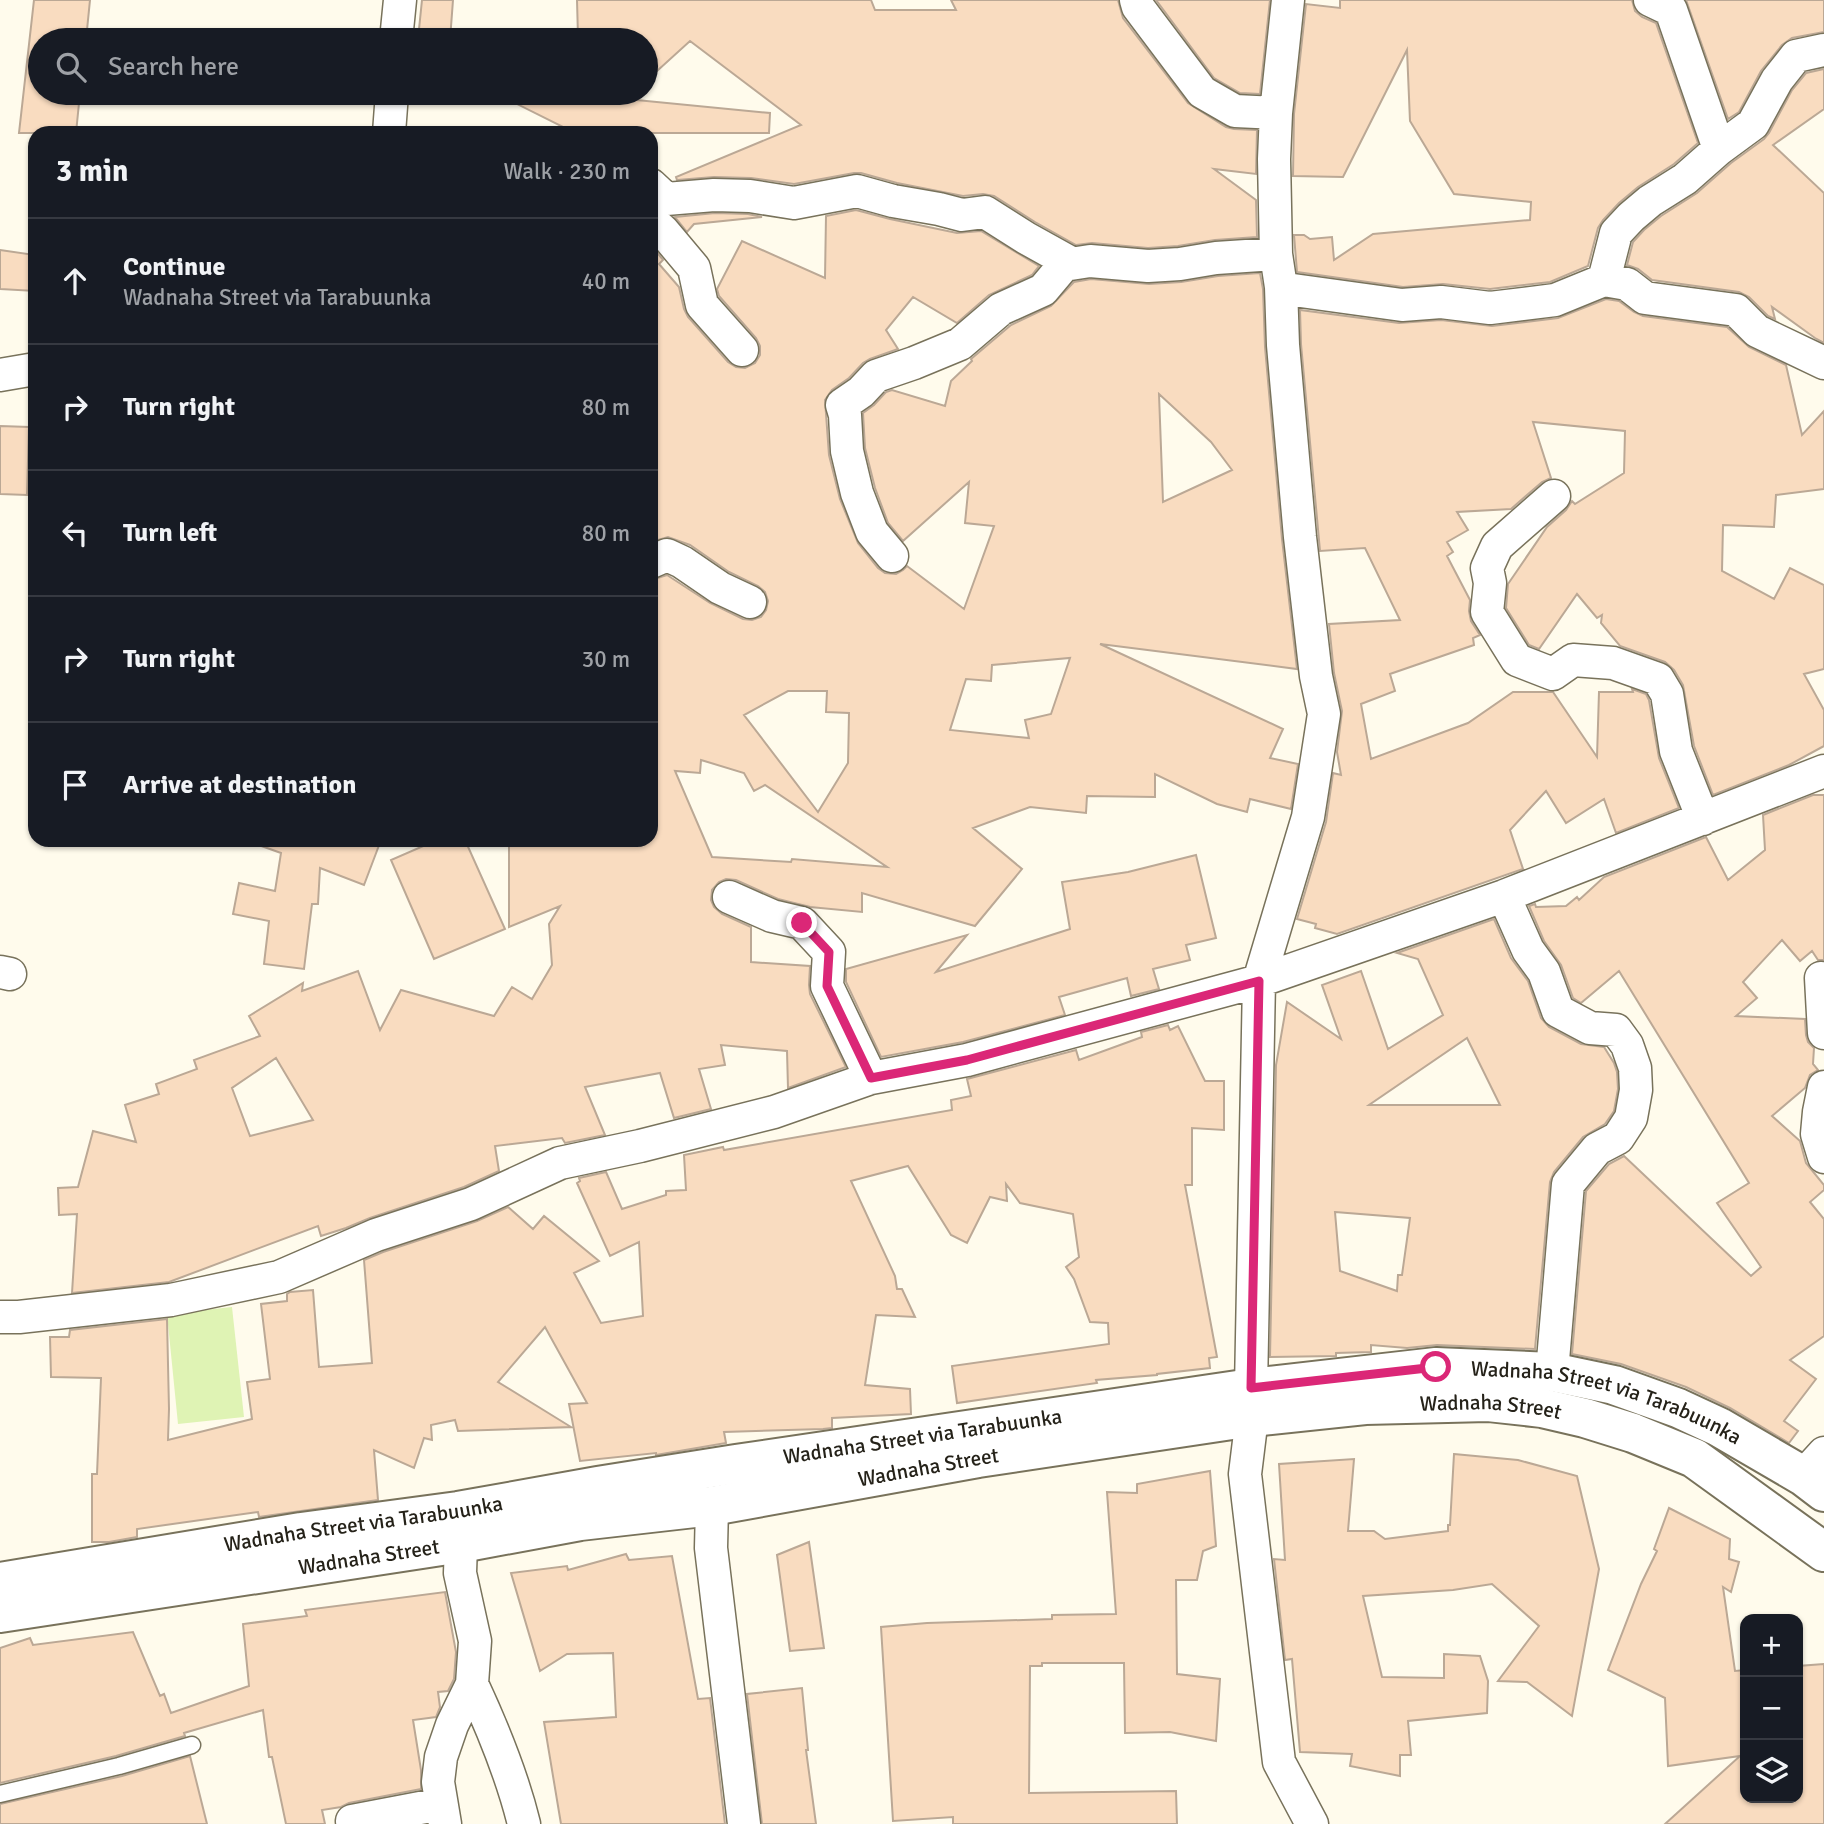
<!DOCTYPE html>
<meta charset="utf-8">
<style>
:root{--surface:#171b24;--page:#242831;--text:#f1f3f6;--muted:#9ea1a6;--line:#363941}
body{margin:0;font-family:Signika,sans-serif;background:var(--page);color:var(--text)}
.controls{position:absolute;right:21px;bottom:21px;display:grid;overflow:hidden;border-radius:14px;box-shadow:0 2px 5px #0004}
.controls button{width:63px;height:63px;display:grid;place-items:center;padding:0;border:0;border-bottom:2px solid var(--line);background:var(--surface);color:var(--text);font:35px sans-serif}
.stop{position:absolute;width:21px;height:21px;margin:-16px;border:5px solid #db2777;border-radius:50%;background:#fff}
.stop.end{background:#db2777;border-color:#fff;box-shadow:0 2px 7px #0008}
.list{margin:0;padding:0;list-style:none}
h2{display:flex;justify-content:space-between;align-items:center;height:91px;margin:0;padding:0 28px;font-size:30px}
h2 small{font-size:23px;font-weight:400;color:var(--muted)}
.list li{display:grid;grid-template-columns:46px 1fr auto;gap:21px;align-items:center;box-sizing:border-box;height:126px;padding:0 28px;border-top:2px solid var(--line)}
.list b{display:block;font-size:26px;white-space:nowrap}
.list p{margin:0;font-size:23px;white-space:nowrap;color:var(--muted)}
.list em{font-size:23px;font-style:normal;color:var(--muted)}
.icon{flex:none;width:38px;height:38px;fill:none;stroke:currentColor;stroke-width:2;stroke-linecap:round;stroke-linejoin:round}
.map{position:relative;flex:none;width:1824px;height:1824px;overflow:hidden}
.search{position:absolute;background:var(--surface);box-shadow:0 2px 5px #0004;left:28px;top:28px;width:630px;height:77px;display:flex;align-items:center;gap:18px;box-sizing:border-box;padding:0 24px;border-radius:38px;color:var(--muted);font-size:26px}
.panel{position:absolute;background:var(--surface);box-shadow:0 2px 5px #0004;left:28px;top:126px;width:630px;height:721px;border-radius:21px}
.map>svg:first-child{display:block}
.green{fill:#dff3b4}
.building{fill:#f9dcc0;stroke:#bba895;stroke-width:2;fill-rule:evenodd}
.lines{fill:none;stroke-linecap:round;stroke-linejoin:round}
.service-casing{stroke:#78725b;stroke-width:19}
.minor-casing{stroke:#78725b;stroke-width:35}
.secondary-casing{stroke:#78725b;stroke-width:42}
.service{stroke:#fff;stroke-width:16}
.minor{stroke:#fff;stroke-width:32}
.secondary{stroke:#fff;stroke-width:38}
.route{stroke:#db2777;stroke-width:9}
.labels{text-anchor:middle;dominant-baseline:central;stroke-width:7;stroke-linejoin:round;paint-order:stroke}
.street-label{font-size:21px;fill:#252219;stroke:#fff}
</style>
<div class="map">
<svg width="1824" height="1824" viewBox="0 0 1824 1824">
<rect width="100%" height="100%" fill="#fffbec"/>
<path class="green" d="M232,1307L244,1417L178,1424L167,1314Z"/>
<path class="building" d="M34,0H90L86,40H40V93H80L76,133H19Z
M422,0H453L450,40L418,39Z
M577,0H871L875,10H956L951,0H1118L1123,18L1188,103L1226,127L1234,129L1257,130L1256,174L1214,169L1256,200L1257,237L1215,240L1178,246L1148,248L1092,243L1076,245L1035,222L994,196L983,194L963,196L897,183L861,173H854L794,184L751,178L714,177L677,180L676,177L801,125L690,41L646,81V40H606V36L578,37Z
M1156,0H1270L1260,94L1240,93L1214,78Z
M1340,0H1632L1635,11L1642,17L1656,23L1698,143L1674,164L1638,187L1619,203L1603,220L1598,228L1588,266L1550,282L1490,289L1443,284L1403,287L1297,272L1294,235H1304L1310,239L1332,237L1334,260L1373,234L1530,220L1531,202L1454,194L1410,121L1407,50L1343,177L1293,176L1294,114L1306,4L1340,8Z
M1686,0H1824V32L1792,38L1782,45L1761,71L1739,112L1728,119Z
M1824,69V109L1773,145L1824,193V343L1815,338L1772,307L1775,319L1768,316L1749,297L1739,292L1652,280L1638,269L1627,265L1633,242L1644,230L1661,216L1697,193L1731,163L1764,139L1769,133L1792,90L1806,73Z
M495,93H633L626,99L770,113L769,133H575Z
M856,210L890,219L957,233L981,231L1039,266L1032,275L989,295L957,323L913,297L886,330L898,349L870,359L863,363L849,378L832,390L825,400L829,455L840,499L858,543L878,568L885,573L896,574L903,570L907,566L964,609L994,526L965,523L969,482L903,541L888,523L875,488L865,448L863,413L874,405L886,392L892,390L945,406L951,381L972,361L971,359L1011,325L1051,306L1074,282L1091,279L1149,284L1181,282L1218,276L1260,273L1263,289L1265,347L1282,539L1297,669L1100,644L1283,729L1270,758L1298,764L1291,809L1250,799L1247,812L1217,804L1155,774V797L1087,796L1086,813L1030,807L973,828L1022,869L975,926L862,893V912L810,907L778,899L736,880L726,879L719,882L712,890L711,900L714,907L722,914L751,927V962L810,966L809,985L810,994L846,1067L788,1088L787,1051L721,1045L725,1065L699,1069L711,1109L674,1118L660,1073L585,1087L605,1135L565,1143L562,1138L495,1146L499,1171L464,1187L370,1218L346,1228L321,1236L318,1226L169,1282L72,1293L77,1214L59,1215L58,1188L78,1187L93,1131L136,1142L125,1105L159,1094L156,1084L197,1069L194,1060L260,1036L249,1016L303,983L302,991L358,971L380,1030L401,990L494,1016L512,987L532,999L552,965L549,924L560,906L509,927V840H651V580L667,575L710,603L743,619L752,620L761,617L766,610L768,601L765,592L758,586L729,572L690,545L668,537L651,542V245L663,260L659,264L679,287L684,309L688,317L728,362L736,367L745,368L755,363L760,355V346L756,338L719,296L717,289L742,241L825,278L826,216ZM1159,394L1211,442L1232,470L1163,502ZM1070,658L1051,714L1025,720L1029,738L950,730L966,679L991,681L992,665ZM788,691H827L826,712L849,713L848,763L818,812L744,715ZM701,760L744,773L754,791L765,785L887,867L792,859L791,862L712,857L675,771L700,773ZM276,1058L313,1120L250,1136L232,1088Z
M715,213L748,214L762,217L694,224L687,232L675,217Z
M0,250L35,255V291L0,289Z
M1606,299L1619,301L1634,312L1643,316L1727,327L1749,347L1786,365L1802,435L1824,411V489L1776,495L1774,527L1723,525L1722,571L1774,599L1790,568L1824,585V669L1804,674L1824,710V746L1789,765L1713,795L1694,746L1683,685L1674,670L1665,662L1620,646L1601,623L1602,615L1597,618L1577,594L1539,649L1529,645L1506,608L1508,584L1547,527L1566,510L1572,501L1575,504L1624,473L1625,431L1533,422L1551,478L1542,482L1511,509L1457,512L1468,530L1447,542L1453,552L1447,556L1470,600L1469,611L1471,621L1480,635L1473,638L1474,645L1390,674L1395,691L1361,704L1371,759L1468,723L1513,692H1553L1597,757L1599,692H1633L1632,689L1646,694L1649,700L1659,758L1679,808L1616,833L1604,799L1566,823L1546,791L1510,830L1523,869L1337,934L1315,928L1316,924L1297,919L1326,822L1333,773L1341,775L1337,752L1342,711L1334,673L1329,624L1400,620L1365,548L1320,551L1301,344L1300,310L1399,323L1441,320L1492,326L1558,318Z
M0,426L29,427L27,495L0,494Z
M1813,795H1824V960H1818L1812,951L1800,961L1782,940L1743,982L1757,998L1736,1016L1805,1019L1806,1035L1808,1042L1814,1048L1813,1064L1818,1070L1810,1075L1805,1088L1772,1116L1800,1141L1806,1163L1824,1185V1190L1810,1202L1824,1219V1336L1790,1360L1816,1379L1784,1421L1798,1431L1789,1443L1730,1408L1686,1387L1621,1364L1572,1354L1586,1191L1609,1164L1624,1156L1751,1276L1761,1267L1717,1203L1749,1183L1619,971L1581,1003L1573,998L1561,965L1544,941L1529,906L1535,904L1536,907L1566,906L1577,897L1579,900L1604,877L1706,837L1728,880L1765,850L1763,815Z
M254,840H381L364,885L320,868L318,904H312L304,969L264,964L269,921L233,914L239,883L275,891L281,853L253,843Z
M437,840H465L505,929L434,959L391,860Z
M1196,855L1216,938L1186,945L1190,960L1153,969L1159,989L1131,996L1127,978L1059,997L1065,1015L963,1042L881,1057L846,982V969L967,935L936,972L1070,929L1062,882L1128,872Z
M1494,919L1511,958L1528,981L1541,1018L1549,1027L1581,1044L1604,1047L1614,1063L1617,1072L1618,1089L1614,1111L1605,1124L1583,1137L1554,1172L1550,1182L1535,1349L1437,1345L1407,1348L1371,1345V1352L1336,1353V1356L1270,1357L1276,1065L1287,1002L1341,1039L1322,985L1361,971L1388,1049L1443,1015L1418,959L1397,953ZM1467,1038L1500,1105H1369ZM1335,1212L1410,1218L1402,1275H1398L1397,1291L1340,1271Z
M1168,1025L1170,1030L1178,1026L1205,1081H1224V1130L1192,1128V1185H1185L1217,1357L1209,1358L1210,1368L1157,1374V1375L1096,1380L1097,1383L957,1403L952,1366L1109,1344L1108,1323L1090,1322L1074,1279L1066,1267L1079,1257L1073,1214L1020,1203L1006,1184L1007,1201L990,1197L967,1243L951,1235L908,1166L851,1181L895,1276L897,1289H902L915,1317L876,1315L865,1385L910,1389L911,1414L832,1418V1428L823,1429L724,1432L726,1443L656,1455V1453L580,1461L569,1404L587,1403L545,1327L498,1382L571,1427L458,1431L455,1420L431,1425L432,1440L424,1438L414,1468L374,1450L378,1500L259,1517L258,1512L137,1529V1537L109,1542H92V1474H97L101,1378L51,1377L50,1337H69L70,1330L167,1319L169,1409L168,1440L252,1419L247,1382L270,1379L261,1304L287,1301V1294L290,1292L313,1290L319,1367L372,1363L364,1260L383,1252L477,1221L508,1207L533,1229L544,1216L599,1261L574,1273L601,1323L643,1316L639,1242L610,1256L577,1183L580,1181L579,1178L606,1172L622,1209L666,1195V1191L686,1190L684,1155L723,1147L724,1150L952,1110L951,1100L971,1096L967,1079L1076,1050L1079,1060L1142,1037L1141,1032Z
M1454,1454L1518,1460L1577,1476L1599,1569L1572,1716L1527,1682L1498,1681L1539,1626L1492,1584L1453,1590L1363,1596L1382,1677L1444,1678V1654L1480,1656L1488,1681L1487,1713L1408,1721L1411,1755H1400V1776L1350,1766L1352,1754L1300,1752L1292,1659L1285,1660L1274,1559L1285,1560L1279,1464L1354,1459L1348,1531H1374L1385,1539L1448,1531V1525H1450Z
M1210,1471L1216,1546L1203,1551L1197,1580H1176L1177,1674L1220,1679L1216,1741L1170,1732L1125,1733L1124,1663H1042V1666H1030L1029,1793L1176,1791L1177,1824H953V1817L893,1821L881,1627L927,1623L1052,1619V1615L1116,1614L1107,1492L1137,1493V1484Z
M1669,1508L1730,1539L1729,1559L1739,1562L1731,1592L1723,1587L1735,1671L1745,1670V1798H1798V1666L1824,1664V1824H1665L1740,1756L1668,1766L1665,1698L1608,1670L1641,1584L1657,1551L1654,1549Z
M809,1542L824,1648L790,1651L777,1555Z
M626,1554L629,1560L672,1556L698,1699L710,1698L725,1824H561L544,1722L616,1717L613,1653L567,1654L540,1671L511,1573L567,1566L568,1570Z
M445,1592L456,1652L454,1679L448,1691L438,1692L440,1707L436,1717L413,1720L421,1770V1789L349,1803L341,1807L322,1810L325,1824H286L272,1757H269L263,1710L184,1733L185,1736L116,1756L0,1783V1648L30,1638L33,1645L133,1632L160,1696L164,1694L171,1713L249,1686L243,1624L307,1616L305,1610Z
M802,1688L808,1750H806L816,1824H762L747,1694Z
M190,1756L207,1824H0V1804L122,1776Z"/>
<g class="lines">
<defs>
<path id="service" d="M0,1794L119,1766L192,1745"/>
<path id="minor" d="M1136,0L1138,7L1202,92L1235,111L1276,113
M1650,0L1671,10L1719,149
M396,40L400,0
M389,133L392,93
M651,185L666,199L714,195L750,196L794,203L857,191L893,201L939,209L962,215L985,212L1026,238L1071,263
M651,220L663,231L694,268L702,305L742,350
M1604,280L1627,284L1645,298L1736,310L1757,331L1824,363
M1281,287L1286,289L1402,305L1441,302L1490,308L1555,300L1604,280L1616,233L1631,217L1650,201L1685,179L1719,149L1753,124L1777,80L1796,56L1824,50
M0,375L35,369
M1554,496L1497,546L1487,568L1490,583L1487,612L1517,660L1553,674L1573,660L1613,663L1658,679L1667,694L1676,751L1703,819
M892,556L872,532L857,493L847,451L845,415L842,405L861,392L876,376L914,363L960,344L1001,309L1043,290L1064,265L1090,261L1148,266L1180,264L1216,258L1276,254
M651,562L667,555L682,562L720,588L750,602
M1504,896L1528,950L1544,972L1558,1011L1590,1028L1616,1030L1627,1045L1635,1068L1636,1090L1631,1118L1618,1138L1597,1149L1568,1184L1552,1372
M729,897L772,916L802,923L829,952L827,986L871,1078
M0,972L10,974
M1821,978L1824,1033
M1824,1087L1819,1112L1817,1134L1824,1157
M0,1317H19L171,1300L279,1277L376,1235L471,1204L560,1163L640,1146L774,1112L871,1078L967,1060L1259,981L1504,896L1824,771
M1251,1388L1259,981L1308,817L1324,714L1316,676L1300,537L1283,345L1281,287L1276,254L1274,159L1276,113L1288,0
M1252,1417L1245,1474L1279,1762L1312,1824
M1803,1476L1824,1453
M712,1506L711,1548L744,1824
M472,1684C493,1729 512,1775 524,1824
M353,1824L352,1821L441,1804
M445,1824L438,1782L441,1757L452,1725L472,1684L475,1641L460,1573L461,1543"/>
<g id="secondary">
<path id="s1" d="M0,1582L301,1532L458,1511L598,1486L736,1464L1251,1388L1436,1367L1552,1372L1614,1385L1678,1408L1719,1427L1803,1476L1824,1492"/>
<path id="s2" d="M0,1613L461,1543L580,1521L712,1506L978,1458L1252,1417L1365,1405L1488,1402L1542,1408L1585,1418L1633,1433L1694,1458L1824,1552"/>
</g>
</defs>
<use href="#service" class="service-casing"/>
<use href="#minor" class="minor-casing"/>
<use href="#secondary" class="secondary-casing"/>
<use href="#service" class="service"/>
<use href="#minor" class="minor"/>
<use href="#secondary" class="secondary"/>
</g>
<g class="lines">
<path class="route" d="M802,923L829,952L827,986L871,1078L967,1060L1259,981L1251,1388L1436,1367"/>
</g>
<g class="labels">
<g class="street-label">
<text stroke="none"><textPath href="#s1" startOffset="1628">Wadnaha Street via Tarabuunka</textPath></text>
<text stroke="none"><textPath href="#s2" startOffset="1507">Wadnaha Street</textPath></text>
<text stroke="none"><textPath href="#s1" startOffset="934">Wadnaha Street via Tarabuunka</textPath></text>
<text stroke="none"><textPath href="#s2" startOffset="940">Wadnaha Street</textPath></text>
<text stroke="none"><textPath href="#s1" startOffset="368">Wadnaha Street via Tarabuunka</textPath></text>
<text stroke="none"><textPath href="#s2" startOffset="373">Wadnaha Street</textPath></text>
</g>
</g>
</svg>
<div class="controls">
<button>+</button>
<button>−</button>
<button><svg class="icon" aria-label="layers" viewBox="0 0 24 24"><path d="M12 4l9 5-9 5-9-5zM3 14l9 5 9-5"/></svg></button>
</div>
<div class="stop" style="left:1436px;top:1367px"></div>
<div class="stop end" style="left:802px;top:923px"></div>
<div class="search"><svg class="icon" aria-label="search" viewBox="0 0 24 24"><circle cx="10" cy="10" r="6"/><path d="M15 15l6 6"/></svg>Search here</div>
<section class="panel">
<h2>3 min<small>Walk · 230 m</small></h2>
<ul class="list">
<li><svg class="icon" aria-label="ahead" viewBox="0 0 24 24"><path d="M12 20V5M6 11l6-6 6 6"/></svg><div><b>Continue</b><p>Wadnaha Street via Tarabuunka</p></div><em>40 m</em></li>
<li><svg class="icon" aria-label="right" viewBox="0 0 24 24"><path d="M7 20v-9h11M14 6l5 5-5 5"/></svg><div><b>Turn right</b></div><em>80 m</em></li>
<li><svg class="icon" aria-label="left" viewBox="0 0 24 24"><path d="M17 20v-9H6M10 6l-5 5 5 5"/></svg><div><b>Turn left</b></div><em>80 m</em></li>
<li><svg class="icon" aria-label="right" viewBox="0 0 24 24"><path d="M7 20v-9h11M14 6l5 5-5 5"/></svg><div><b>Turn right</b></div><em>30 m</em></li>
<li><svg class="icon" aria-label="arrive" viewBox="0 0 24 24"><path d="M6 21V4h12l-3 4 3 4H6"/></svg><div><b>Arrive at destination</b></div></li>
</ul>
</section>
</div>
